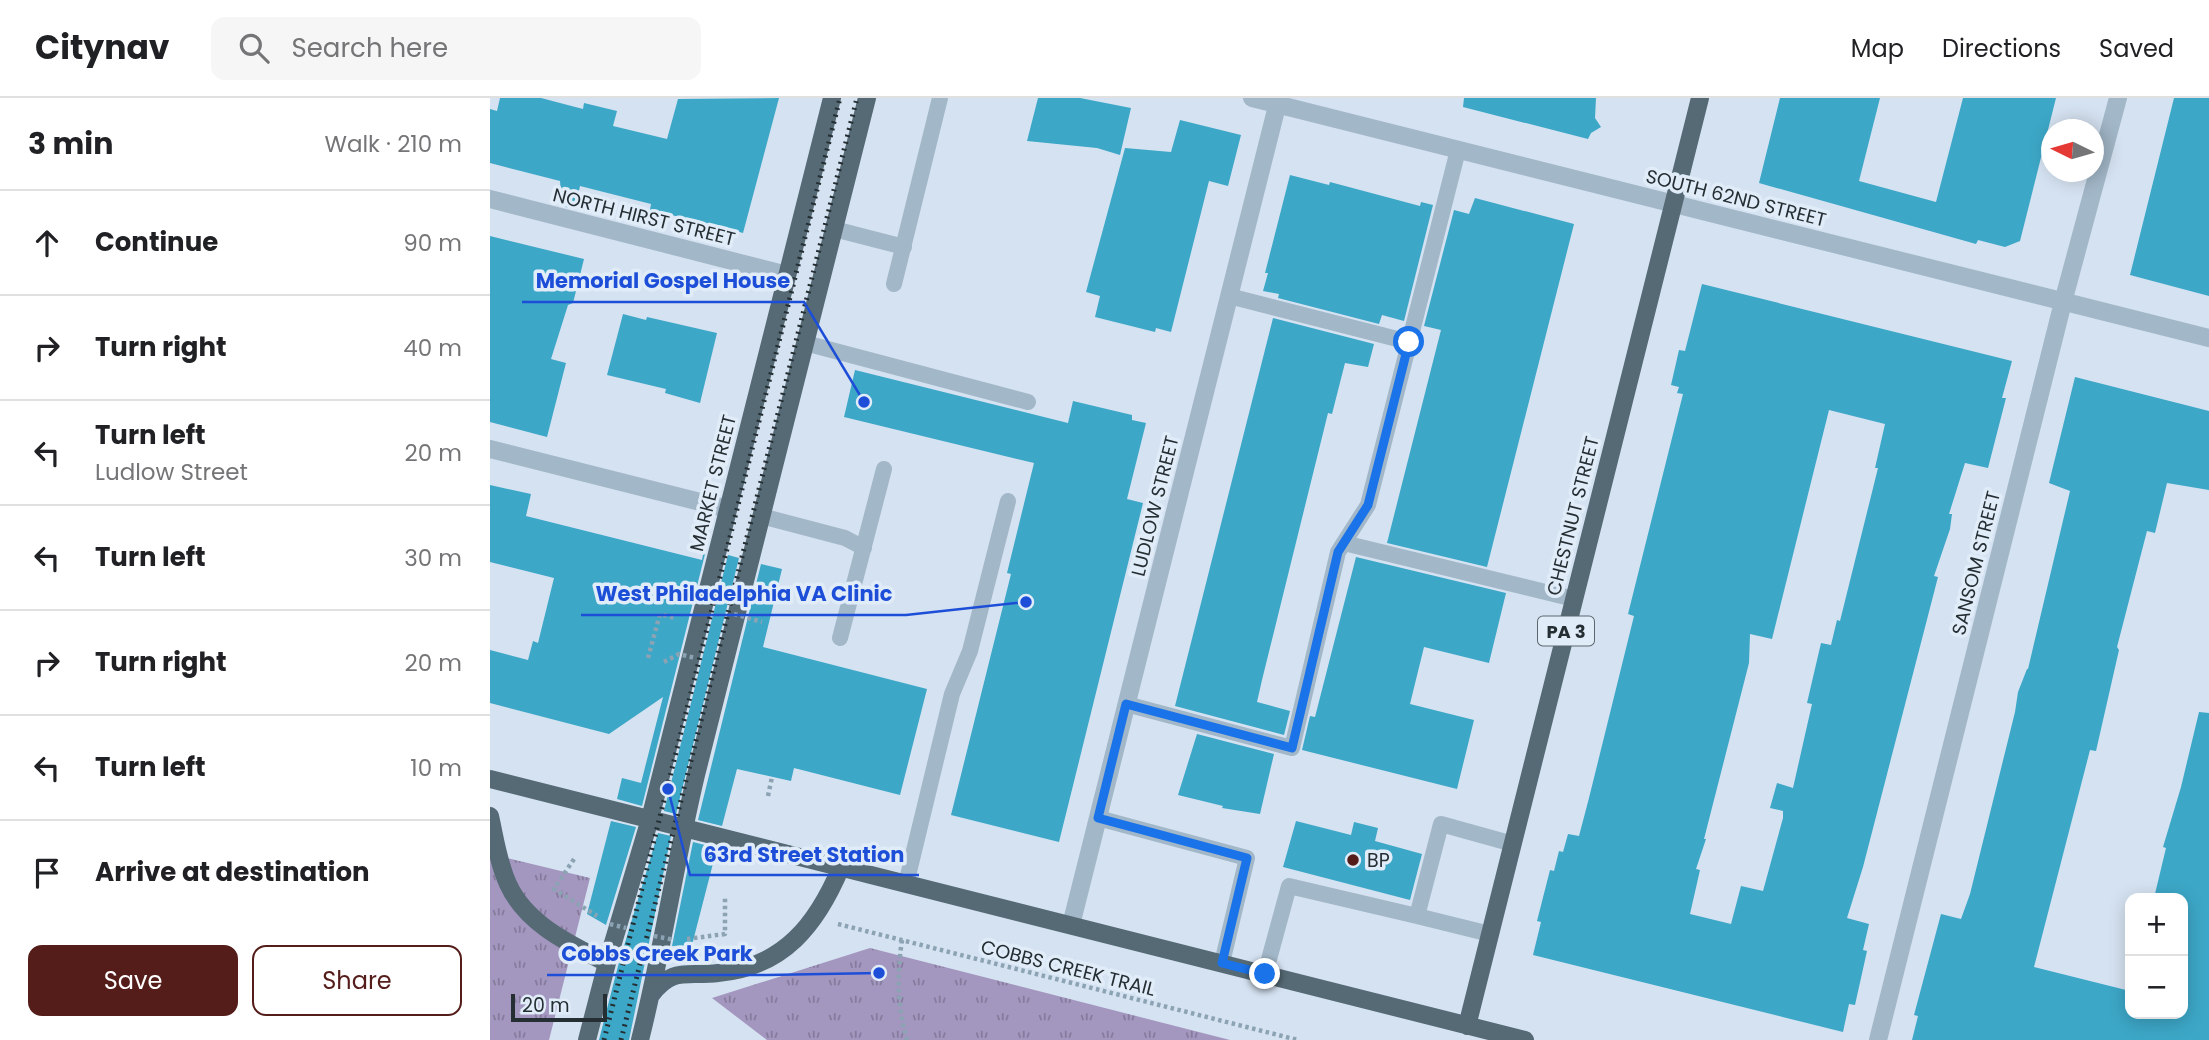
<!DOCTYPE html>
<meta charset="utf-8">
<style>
:root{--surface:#fff;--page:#f6f6f6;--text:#202124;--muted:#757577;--line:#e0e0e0;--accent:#541d1a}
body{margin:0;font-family:Poppins,sans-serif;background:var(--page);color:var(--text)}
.controls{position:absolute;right:21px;bottom:21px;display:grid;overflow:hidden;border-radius:14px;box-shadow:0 4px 18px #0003}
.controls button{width:63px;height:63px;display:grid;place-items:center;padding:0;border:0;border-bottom:2px solid var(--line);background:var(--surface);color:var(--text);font:35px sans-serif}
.compass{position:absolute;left:1551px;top:21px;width:63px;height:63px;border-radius:50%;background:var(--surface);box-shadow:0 4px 18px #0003;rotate:275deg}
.scale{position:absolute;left:21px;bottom:18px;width:96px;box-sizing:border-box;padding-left:7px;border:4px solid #242e33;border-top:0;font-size:19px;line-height:24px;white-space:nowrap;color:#242e33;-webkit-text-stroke:5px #e1ecf9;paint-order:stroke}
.stop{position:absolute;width:21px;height:21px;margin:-16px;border:5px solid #1a73e8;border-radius:50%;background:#fff}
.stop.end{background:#1a73e8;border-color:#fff;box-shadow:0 2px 7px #0008}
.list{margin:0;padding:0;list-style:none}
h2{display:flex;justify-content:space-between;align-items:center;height:91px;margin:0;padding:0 28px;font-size:30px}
h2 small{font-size:23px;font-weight:400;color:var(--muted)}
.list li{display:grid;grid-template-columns:46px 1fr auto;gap:21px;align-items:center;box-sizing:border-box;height:105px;padding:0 28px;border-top:2px solid var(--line)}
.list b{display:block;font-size:26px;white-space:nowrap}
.list p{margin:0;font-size:23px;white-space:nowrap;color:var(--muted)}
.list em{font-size:23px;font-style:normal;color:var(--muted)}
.actions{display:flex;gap:14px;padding:21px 28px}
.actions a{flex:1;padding:16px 0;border:2px solid var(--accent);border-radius:14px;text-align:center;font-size:24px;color:var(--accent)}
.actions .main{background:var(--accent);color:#fff}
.icon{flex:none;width:38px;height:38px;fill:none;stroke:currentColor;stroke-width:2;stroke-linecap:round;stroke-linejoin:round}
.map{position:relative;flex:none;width:1719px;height:942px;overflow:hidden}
header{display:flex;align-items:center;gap:42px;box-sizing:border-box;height:98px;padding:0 35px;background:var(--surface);border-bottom:2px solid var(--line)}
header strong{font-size:33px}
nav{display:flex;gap:38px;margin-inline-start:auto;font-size:24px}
.search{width:490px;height:63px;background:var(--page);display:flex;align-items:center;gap:18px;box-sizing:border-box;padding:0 24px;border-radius:14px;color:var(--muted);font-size:26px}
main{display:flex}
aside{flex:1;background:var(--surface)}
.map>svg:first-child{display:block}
.park{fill:url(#park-tufts)}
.building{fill:#3da7c7;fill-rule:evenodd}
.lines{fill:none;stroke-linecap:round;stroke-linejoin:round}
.path{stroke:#8ca3b4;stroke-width:4.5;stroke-dasharray:3.5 3.5;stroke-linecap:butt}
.lane{stroke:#a2b7c8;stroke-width:16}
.street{stroke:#a2b7c8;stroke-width:18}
.primary{stroke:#556a75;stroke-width:18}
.rail{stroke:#242e33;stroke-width:5;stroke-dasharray:2 5;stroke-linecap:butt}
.path-bridge{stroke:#8ca3b4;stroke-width:4.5;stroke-dasharray:3.5 3.5;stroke-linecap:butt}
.route{stroke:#1a73e8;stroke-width:9}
.poi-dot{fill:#541d1a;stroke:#e1ecf9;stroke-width:2.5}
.labels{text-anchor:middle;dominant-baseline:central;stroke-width:7;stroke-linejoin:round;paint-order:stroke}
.shield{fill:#e1ecf9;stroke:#5d676e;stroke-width:2}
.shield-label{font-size:18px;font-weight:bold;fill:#242e33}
.street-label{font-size:19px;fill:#242e33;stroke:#e1ecf9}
.poi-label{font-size:19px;fill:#242e33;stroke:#e1ecf9;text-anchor:start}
.leader{fill:none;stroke:#1d4ed8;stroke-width:2.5}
.callout-dot{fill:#1d4ed8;stroke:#e1ecf9;stroke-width:2.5}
.callout-label{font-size:21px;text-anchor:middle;font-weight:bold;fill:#1d4ed8;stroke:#e1ecf9;stroke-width:7;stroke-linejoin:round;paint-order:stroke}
</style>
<header>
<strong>Citynav</strong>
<div class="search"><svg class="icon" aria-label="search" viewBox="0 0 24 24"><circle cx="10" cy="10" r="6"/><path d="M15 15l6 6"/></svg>Search here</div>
<nav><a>Map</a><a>Directions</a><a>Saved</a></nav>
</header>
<main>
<aside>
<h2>3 min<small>Walk · 210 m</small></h2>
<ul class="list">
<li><svg class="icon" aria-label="ahead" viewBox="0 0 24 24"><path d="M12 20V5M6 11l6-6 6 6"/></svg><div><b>Continue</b></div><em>90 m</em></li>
<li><svg class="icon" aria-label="right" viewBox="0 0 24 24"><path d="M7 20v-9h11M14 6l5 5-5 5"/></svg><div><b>Turn right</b></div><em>40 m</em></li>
<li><svg class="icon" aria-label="left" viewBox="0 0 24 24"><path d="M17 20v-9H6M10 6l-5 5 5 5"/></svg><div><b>Turn left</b><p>Ludlow Street</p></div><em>20 m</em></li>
<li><svg class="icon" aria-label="left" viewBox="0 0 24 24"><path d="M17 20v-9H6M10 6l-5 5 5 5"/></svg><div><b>Turn left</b></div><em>30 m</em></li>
<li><svg class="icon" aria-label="right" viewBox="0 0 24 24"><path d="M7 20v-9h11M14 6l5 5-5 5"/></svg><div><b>Turn right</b></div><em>20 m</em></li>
<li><svg class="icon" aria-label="left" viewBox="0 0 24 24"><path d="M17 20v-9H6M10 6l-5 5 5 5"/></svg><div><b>Turn left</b></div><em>10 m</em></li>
<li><svg class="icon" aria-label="arrive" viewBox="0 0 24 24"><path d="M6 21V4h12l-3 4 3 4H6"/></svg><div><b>Arrive at destination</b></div></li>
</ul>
<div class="actions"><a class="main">Save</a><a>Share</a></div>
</aside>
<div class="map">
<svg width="1719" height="942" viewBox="0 0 1719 942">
<defs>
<pattern id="park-tufts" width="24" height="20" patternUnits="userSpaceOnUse" patternTransform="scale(1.75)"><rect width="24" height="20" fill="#a396bf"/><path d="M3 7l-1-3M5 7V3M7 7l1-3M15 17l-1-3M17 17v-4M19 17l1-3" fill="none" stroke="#857b9c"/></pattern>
</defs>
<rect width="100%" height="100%" fill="#d5e2f1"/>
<path class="park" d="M0,756L100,780L59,942H0Z
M380,850L740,942H277L222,900Z"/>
<path class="building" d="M10,0H51L93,11L94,5L127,13L123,28L177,41L188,1L289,0L253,135L235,130V133L193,123L194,120L160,112L161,106L90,88L85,111L72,108L70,83L0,65V11L7,13Z
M548,0H590L641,10L630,57L607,50L537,43Z
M974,0H1106L1105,20L1111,29L1101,35L1098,41L973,9Z
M1290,0H1390L1369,83L1446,104L1473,0H1566L1530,143L1515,149L1488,142L1486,146L1269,85Z
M1684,0H1719V198L1640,177Z
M690,22L751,37L738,88L719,83L681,234L666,230L665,234L605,219L610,198L596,194L635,50L681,54Z
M800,77L839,87L840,84L930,108L931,104L943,107L914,223L892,217L889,226L788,200L789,196L773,193L778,175H775Z
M985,100L1084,126L997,469L897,445L951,232L934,228L964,112L979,116Z
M0,138L94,161L83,205L78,207L61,261L76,265L57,339L0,324Z
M1212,186L1522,263L1512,300H1516L1498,370L1475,365L1459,416H1462L1460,431L1444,478L1448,479L1373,769L1357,820L1379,826L1373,852L1377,853L1365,907L1359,906L1353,934L1043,857L1051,824L1047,823L1060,772L1064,773L1069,753L1073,754L1078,736L1089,738L1099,700L1144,518L1138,516L1193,296L1187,295L1189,289L1181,287L1189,252L1195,253ZM1339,312L1395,326L1385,370H1388L1350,523L1347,522L1341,547L1331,545L1317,605L1322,606L1303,690L1287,685L1280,710L1293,713V720L1273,793L1251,788L1241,826L1200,816L1210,772L1206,771L1216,741H1214L1259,565L1260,536L1282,541Z
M133,216L156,222L157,219L227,235L210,305L175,295L176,291L117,277Z
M783,220L884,246L878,269L855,265L842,316L838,315L772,582L767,604L800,613L794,637L685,608Z
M365,272L578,325L583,303L642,317V322L656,325L637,401L653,405L569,744L461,717L521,476L517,475L544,365L354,319Z
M1585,279L1719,313V392L1677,385L1665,435L1657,433L1627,549L1629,552L1606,653L1600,652L1544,869L1640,893V916H1693V800H1664L1676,750L1673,749L1691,689L1709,614L1719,615V942H1422L1428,918L1424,917L1451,816L1471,821L1480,796L1525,614L1528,594L1537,571H1538L1580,393L1559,385Z
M0,387L41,396L36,418L212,462L214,451L216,452L152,708L127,701L132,680L151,685L173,599L119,636L0,605V552L38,562L43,543L48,545L64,480L0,464Z
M238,457L249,460L186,716L174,713Z
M866,459L1016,495L999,565L934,549L920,606L984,622L967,691L812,652L820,618L825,619Z
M271,466L292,471L273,549L437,591L410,697L304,670L301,683L247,671L232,728L208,722Z
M707,636L784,656L770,716L732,710L733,708L688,697Z
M121,723L146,729L116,827L97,816Z
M806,723L861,737L864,724L888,730L885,743L932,756L920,802L793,769Z
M168,735L181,738L139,942H109L128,868Z
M203,744L227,750L202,847L182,848Z"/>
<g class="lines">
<path class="path" d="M158,560L170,516L185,520
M278,698L282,679
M84,761L64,791L107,818
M348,826L808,942
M197,841L235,836V798
M412,842C407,875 407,909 417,942"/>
<path class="lane" d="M344,131L414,149
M404,186L450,0
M739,198L919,244
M315,245L538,304
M271,418L355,440L374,450
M854,445L1084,501
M350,540L394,371
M636,606L802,650L848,454L878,407L968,52
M608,720L757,760L732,865
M416,786L462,596L480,553L518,403
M927,818L1000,836
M775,876L799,788L927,818L951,726L1023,746"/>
<path class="street" d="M762,0L1719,240
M0,101L297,177
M0,351L238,411
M581,827L789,0
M1388,942L1573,204L1628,0"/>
<path class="primary" d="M0,681L1035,942
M0,718C5,740 8,764 18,786C36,826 80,846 117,865
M161,897C183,868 197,879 228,875C294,869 327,826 351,769
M977,928L1210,0
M97,942L117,865L160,721L342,0
M150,942C172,855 185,765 206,677L377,0"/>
<path class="rail" d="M114,942L350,0
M131,942L367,0"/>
<path class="path-bridge" d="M244,516L272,524
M174,564L189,556L205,560
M120,826L136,830
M164,838L185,842"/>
</g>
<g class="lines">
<path class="route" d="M775,876L732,865L757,760L608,720L636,606L802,650L848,454L878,407L919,244"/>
</g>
<circle class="poi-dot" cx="863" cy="762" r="7"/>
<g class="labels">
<rect class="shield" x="1048" y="518.5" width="56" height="29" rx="5"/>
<g class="shield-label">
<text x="1076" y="533">PA 3</text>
</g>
<g class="street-label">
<text transform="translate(1246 100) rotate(14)">SOUTH 62ND STREET</text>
<text transform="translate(154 119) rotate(14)">NORTH HIRST STREET</text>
<text transform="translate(223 385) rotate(-76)">MARKET STREET</text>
<text transform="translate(665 408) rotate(-76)">LUDLOW STREET</text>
<text transform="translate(1083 418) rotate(-76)">CHESTNUT STREET</text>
<text transform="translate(1486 465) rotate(-76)">SANSOM STREET</text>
<text transform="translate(578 870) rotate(14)">COBBS CREEK TRAIL</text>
</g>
<g class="poi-label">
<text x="877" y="762">BP</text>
</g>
</g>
<path class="leader" d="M374 304L314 204H32M536 504L416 517H91M178 691L200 777H429M389 875L277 877H57"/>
<g class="callout-dot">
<circle cx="374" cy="304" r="7"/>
<circle cx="536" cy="504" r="7"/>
<circle cx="178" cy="691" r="7"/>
<circle cx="389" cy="875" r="7"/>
</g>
<g class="callout-label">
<text x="173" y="190">Memorial Gospel House</text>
<text x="254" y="503">West Philadelphia VA Clinic</text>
<text x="314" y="764">63rd Street Station</text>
<text x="167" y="863">Cobbs Creek Park</text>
</g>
</svg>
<div class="controls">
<button>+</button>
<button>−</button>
</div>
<svg class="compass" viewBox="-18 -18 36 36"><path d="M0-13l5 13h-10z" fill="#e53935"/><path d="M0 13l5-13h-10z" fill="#757577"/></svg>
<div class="scale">20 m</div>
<div class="stop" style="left:919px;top:244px"></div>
<div class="stop end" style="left:775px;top:876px"></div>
</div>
</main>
